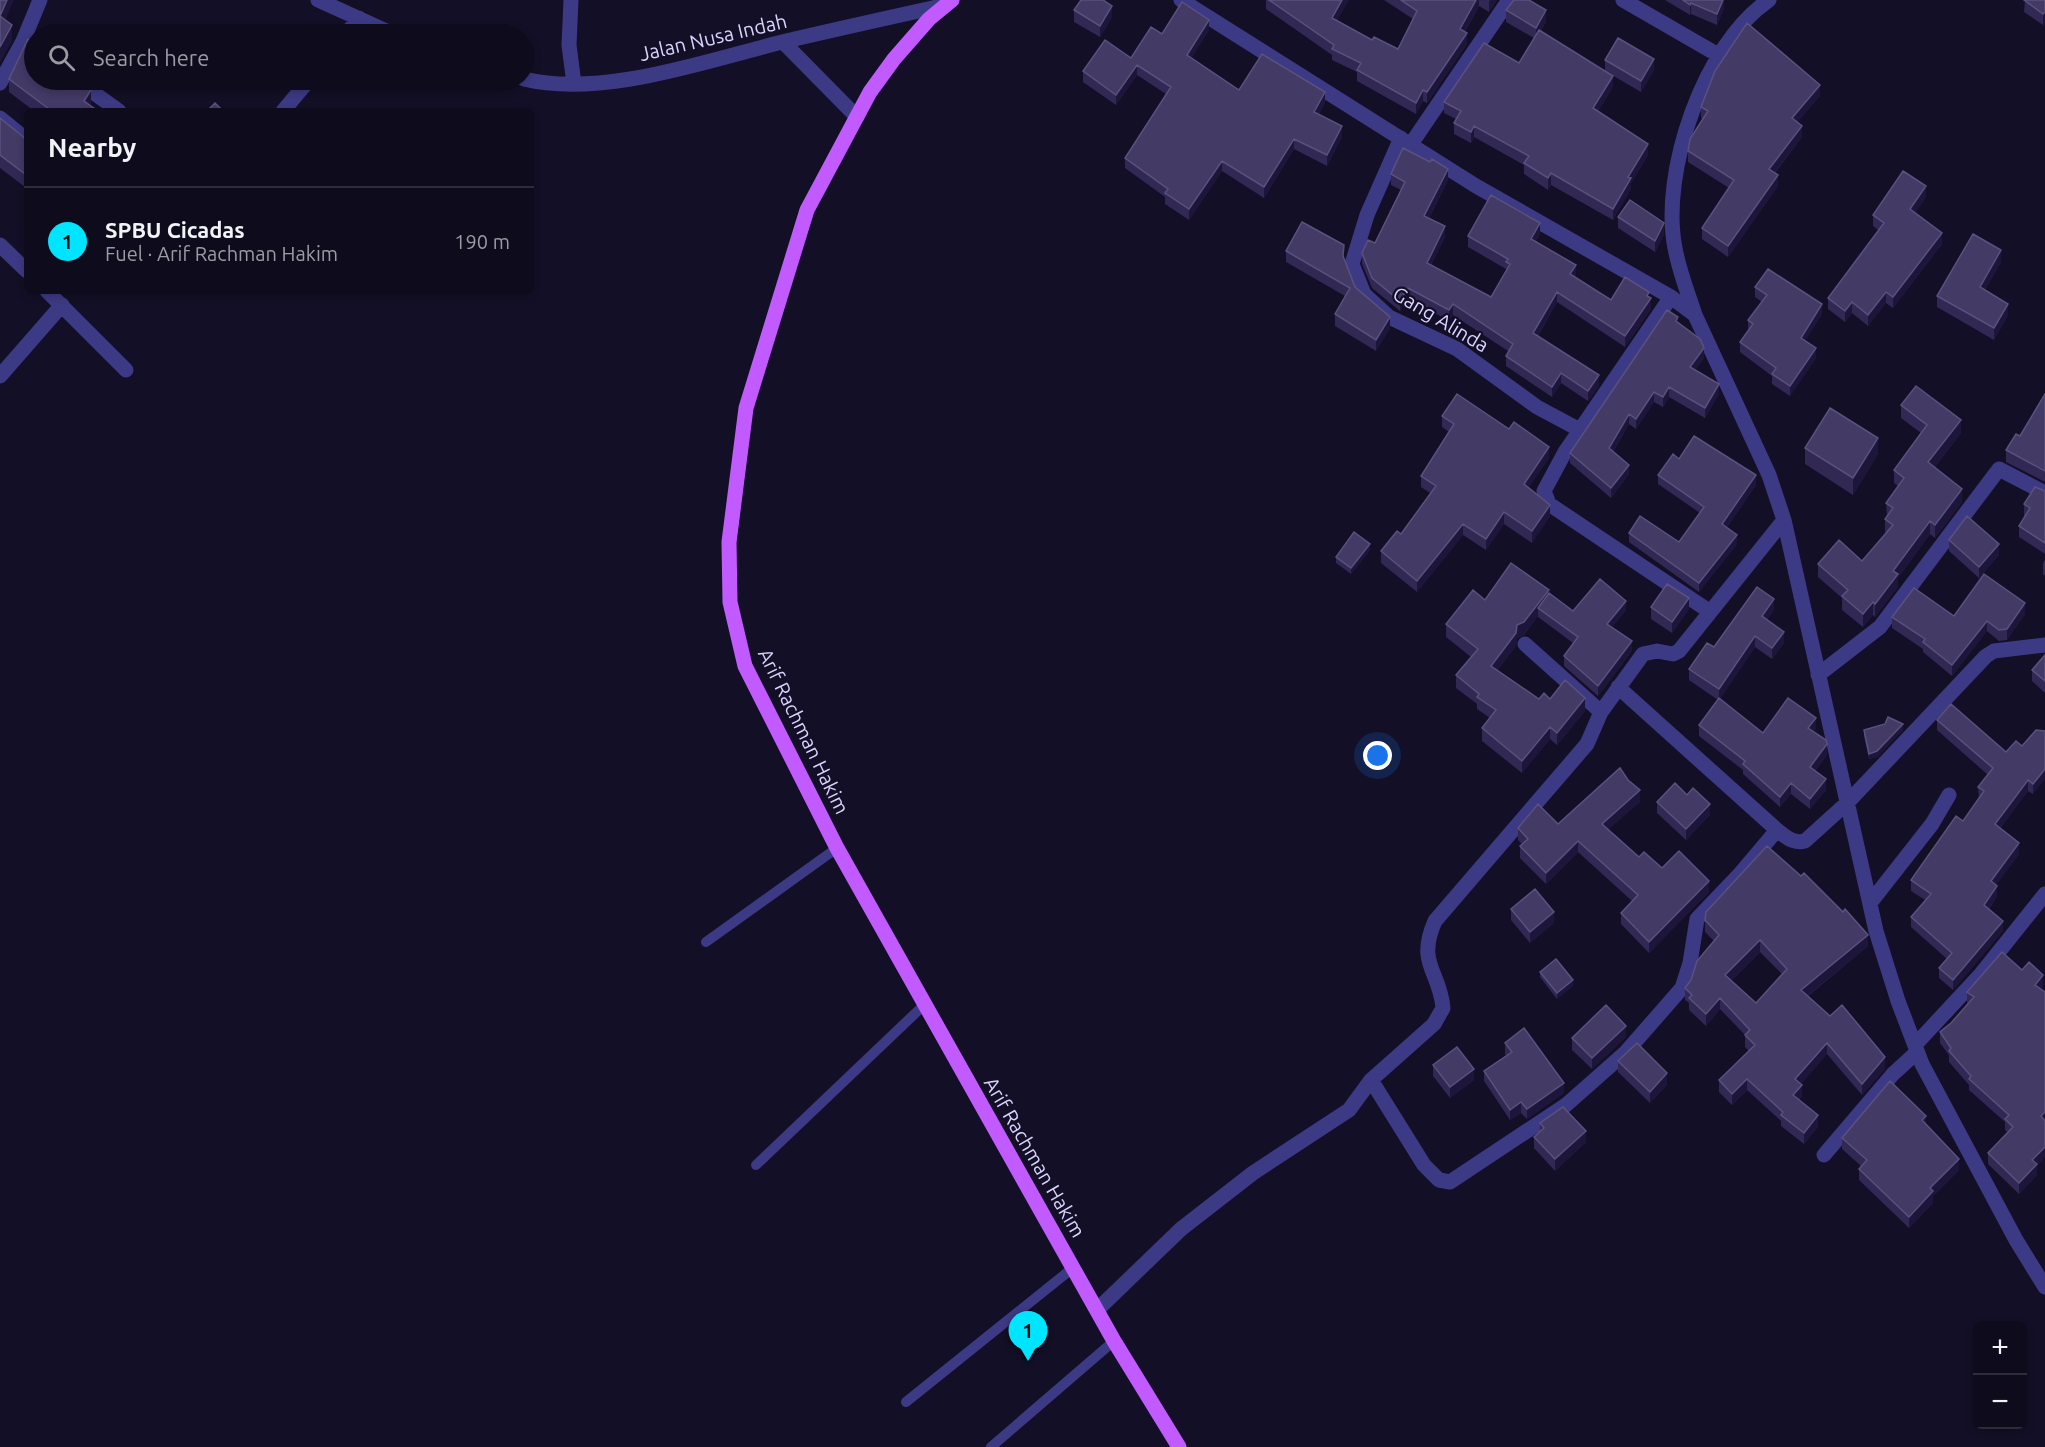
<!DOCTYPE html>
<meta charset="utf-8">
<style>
:root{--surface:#0e0b1c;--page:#171425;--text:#f1f3f6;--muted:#9b9ba3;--line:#2e2b3b;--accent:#00e5ff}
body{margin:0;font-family:Ubuntu,sans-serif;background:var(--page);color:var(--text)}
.controls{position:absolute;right:18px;bottom:18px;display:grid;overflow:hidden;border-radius:9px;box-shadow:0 3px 9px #0003}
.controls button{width:54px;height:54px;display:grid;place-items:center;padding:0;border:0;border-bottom:2px solid var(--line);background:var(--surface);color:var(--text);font:30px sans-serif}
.you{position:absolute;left:1378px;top:756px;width:21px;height:21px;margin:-15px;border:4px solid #fff;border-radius:50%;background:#1a73e8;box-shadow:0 0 0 9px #1a73e833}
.badge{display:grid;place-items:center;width:39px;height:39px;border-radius:50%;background:var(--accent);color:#111;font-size:20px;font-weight:700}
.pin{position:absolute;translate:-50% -50px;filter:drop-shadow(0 2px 3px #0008)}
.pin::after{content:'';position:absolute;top:32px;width:21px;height:18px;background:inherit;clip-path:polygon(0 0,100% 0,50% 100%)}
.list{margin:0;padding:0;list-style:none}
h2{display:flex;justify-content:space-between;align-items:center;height:78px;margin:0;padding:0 24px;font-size:26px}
h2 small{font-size:20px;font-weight:400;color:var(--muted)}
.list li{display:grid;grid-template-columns:39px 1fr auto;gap:18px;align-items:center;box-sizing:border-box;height:108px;padding:0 24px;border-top:2px solid var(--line)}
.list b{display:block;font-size:22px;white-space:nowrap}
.list p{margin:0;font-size:20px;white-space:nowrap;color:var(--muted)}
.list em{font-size:20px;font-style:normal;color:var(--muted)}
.icon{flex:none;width:33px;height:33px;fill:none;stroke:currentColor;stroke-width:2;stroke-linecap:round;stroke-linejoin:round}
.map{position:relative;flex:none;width:2045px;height:1447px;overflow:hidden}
.search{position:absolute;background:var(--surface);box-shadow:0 3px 9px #0003;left:24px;top:24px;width:510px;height:66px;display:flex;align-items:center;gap:15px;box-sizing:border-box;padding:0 21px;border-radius:33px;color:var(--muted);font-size:22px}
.panel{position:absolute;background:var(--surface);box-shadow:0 3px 9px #0003;left:24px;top:108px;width:510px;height:186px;border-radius:9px}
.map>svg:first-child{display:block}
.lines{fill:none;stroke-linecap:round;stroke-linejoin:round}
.service{stroke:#3d3a85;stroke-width:10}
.minor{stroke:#3d3a85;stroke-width:15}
.primary{stroke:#c25bff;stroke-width:15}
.wall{fill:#312854;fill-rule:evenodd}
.shaded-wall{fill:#1d163a}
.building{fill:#433a66;stroke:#5a527e;stroke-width:1.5;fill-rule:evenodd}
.labels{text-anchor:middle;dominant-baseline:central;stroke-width:4.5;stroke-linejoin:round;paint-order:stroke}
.street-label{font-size:20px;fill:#d9d4ff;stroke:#130f26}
</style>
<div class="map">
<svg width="2045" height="1447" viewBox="0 0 2045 1447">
<rect width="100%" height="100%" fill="#130f26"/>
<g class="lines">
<path class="service" d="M706,942L837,848
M756,1165L924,1005
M906,1402L1074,1267
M991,1447L1114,1341"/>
<path class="minor" d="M318,0L393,34
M571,0L569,45L574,84
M1181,0L1476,186L1671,297L1695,315L1769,475L1784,520L1876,931L1898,1001L1922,1064L2016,1240L2045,1287
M1623,0L1720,56
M346,34L359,18
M783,42L857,117
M524,79C602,98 705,61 782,42C837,29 892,17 946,5
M76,80L119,111
M0,83L23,41L40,0
M283,111L309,80
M0,118L27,140
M1401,138L1367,215L1352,264L1364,294L1389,317L1457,349L1537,407L1580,430
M1411,144L1509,0
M0,245L27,271
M47,291L126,370
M1671,297L1565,452L1544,491L1549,504L1709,611
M1695,315C1688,293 1679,271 1675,248C1660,173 1704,44 1769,0
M0,376L62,305
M1525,644L1601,712
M1818,675L1880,627L1999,469L2045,493
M1618,687L1777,830C1786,837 1793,844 1805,841L1847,803L1986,656L1994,651L2045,645
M1870,903L1932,824L1949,795
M1915,1045L1981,974L2045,894
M1371,1080L1424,1165L1439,1180L1450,1182L1566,1105L1626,1052L1682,988L1690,963L1697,919L1739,875L1777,830
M1824,1155L1893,1074L1917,1052
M1098,1309L1181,1229L1253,1173L1349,1110L1371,1080L1434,1024L1443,1008C1440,971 1416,964 1435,921L1587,744L1601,712L1643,654L1657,651L1673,654L1679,651L1784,520"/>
<path class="primary" d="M952,0L929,19L894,59L870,92L807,210L746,408L729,542L730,602L745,666L837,848L1114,1341L1179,1447"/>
</g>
<path class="wall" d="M1266,0H1349L1337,20L1372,40L1398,49L1413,19L1384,0H1497L1489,12L1479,6L1465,32L1467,44L1427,103L1423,101L1416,114L1357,81V72L1332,60V55L1266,9Z
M1665,0H1724V8L1717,25L1691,14L1690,15Z
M2025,0H2045L2043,25L2024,12Z
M1074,10L1112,17L1100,37L1074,22Z
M1506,10L1546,21L1541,31L1613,87L1598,111L1648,155L1631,183V189L1613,220L1551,185L1548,190L1524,174V165L1474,137L1471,143L1454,134V123L1456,119L1444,113V102L1519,63L1534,38L1506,22Z
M1209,30L1191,58L1239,90L1325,102L1319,114L1342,137L1327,166L1294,149L1264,198L1222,171L1189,220L1165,204V197L1125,168V158L1166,94L1137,75L1116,105L1083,82V71L1131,58L1162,34Z
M1605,60L1654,70L1641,92L1605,71Z
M9,79L91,103L90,105L98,111H34L9,92Z
M1820,96L1797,122L1802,137L1775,173L1778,186L1728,257L1702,239V228L1729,188L1688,162V151L1703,119L1701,118V107Z
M0,118L26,139L25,187L0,168Z
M1391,174L1448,180L1429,218L1445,237L1431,265L1491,297L1506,271V269L1468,247V236L1540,234L1536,241L1576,275L1575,277L1611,300L1649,297L1651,309L1625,347L1557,302L1538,336L1599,386L1588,401L1561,383L1552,397L1506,366V356L1508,351L1453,315L1449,321L1408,298L1400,311L1372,288L1362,264V253L1375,243L1401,190L1391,185Z
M1926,197L1915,213L1942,244L1893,308L1886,303L1868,326L1852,313L1845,322L1828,309V298L1878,230L1873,226V215Z
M1618,217L1664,234L1655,252L1618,228Z
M1286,251L1344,259L1355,287L1390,328L1376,351L1335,326V314L1345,296L1286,262Z
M2001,262L1985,290L2008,315L1994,340L1937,307V296Z
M1755,287L1822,314L1805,341L1816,358L1790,396L1772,384V376L1740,352V342L1748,330V320L1762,302L1755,297Z
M1678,323L1704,358L1695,370L1719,394L1705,418L1669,397L1663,407L1654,402L1636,429L1629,424L1613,452L1629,474L1611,498L1570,463V453Z
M2045,394V482L2006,462V450L2020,436Z
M1901,405L1961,433L1935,467L1962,502L1935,538L1930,534L1898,578V587L1875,617L1873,615L1863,627L1842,610V598L1818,577V564L1862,561L1886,533L1885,532V519L1887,517L1886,503L1898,486L1894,483V470L1921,433L1901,418Z
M1442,416L1549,458L1528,488L1550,516L1532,543L1504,524L1486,550L1463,535L1417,592L1381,563V551L1401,534L1430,493L1421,487V476L1449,432L1442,427Z
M1805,448L1878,454L1853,495L1805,464Z
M1679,459L1756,485L1727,527L1737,544L1699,592L1629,542V533L1679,542L1700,513L1658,484V475Z
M2045,491V554L2019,537V526L2025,516H2024V504Z
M1949,540L1999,555L1979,578L1949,551Z
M1370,550L1351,574L1336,563V557Z
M2045,560V576L2043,574V563Z
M1549,594L1573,611L1626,610L1612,627L1632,651L1598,696L1564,666V656L1573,643L1538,617V616L1524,635L1517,638L1516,646L1497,671L1539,699H1550L1585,711L1557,745L1550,739L1522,773L1482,741V728L1490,718L1477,709V704L1456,688V675L1471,657L1446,637V624L1485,600Z
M1651,607L1689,609L1672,633L1651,619Z
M1774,610L1767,620L1784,643L1772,659L1755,647L1720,699L1763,733L1816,729L1814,731L1827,755L1815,771L1826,790L1810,809L1791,794L1780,807L1743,774V770L1699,736V725L1718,700L1689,680V669L1714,647Z
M2025,614L2007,640L1999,641L1987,631L1952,676L1923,652V649L1892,628V617Z
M2045,655V693L2032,681V670Z
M1937,720L2006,752L2022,746L2036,730L2033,794L2028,791L2000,828L2019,854L1996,885L1997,896L1989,909L2003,931L1953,990L1939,978V968L1947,959L1911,927V917L1925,900L1911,891V880L1963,821L1979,798L1978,787L1988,775L1937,730Z
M1864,730H1903L1877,757L1869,759L1864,736Z
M1687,795L1710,815L1686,840L1657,813V802Z
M1640,802L1608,829L1639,857L1709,892L1649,953L1621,924V913L1632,901L1578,852L1546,884L1520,858V846L1522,844L1518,840V828L1558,824Z
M1511,909L1554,923L1530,943L1511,920Z
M1705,920L1868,946L1808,996L1885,1069L1862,1095L1827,1054L1801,1084L1802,1096L1799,1100L1818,1127L1804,1144L1781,1126V1121L1747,1090L1732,1105L1719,1092V1080L1749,1051L1745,1047V1035L1720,1009L1706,1026L1689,1010V1003L1685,1000V988L1691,980L1714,941L1705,932ZM1760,952L1782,974L1756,1003L1731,981Z
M2022,970L2043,986L2041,989L2037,1175L2019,1194L1988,1164V1153L2008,1133L2005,1130V1122L1969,1090V1085L1949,1062V1055L1940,1043V1032L1951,1023L1968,1004L1967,1003V992Z
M1540,972L1573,986L1557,999L1540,977Z
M1626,1037L1592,1069L1572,1050V1038Z
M1505,1043L1564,1093L1527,1119L1521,1113L1510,1120L1484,1081V1071L1506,1056L1505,1054Z
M1618,1061L1667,1085L1650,1103L1618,1072Z
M1433,1065L1474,1080L1450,1098L1433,1076Z
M1540,1123L1586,1142L1555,1171L1534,1148V1137L1540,1132Z
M1926,1125L1959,1170L1933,1196V1203L1909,1228L1859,1180V1169L1861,1166L1842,1149V1138Z"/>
<path class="shaded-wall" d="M7,0H14L0,32V16Z
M1342,0H1349L1332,29V18Z
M1476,0H1479V6L1460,40V29Z
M1490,0H1497L1489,12V1Z
M1723,0H1724V8L1717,25V14Z
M1691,3V14L1690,15V5Z
M1112,6V17L1100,37V26Z
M1546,10V21L1536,39V28Z
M2045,12V23L2043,25V14Z
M1209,20V30L1187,66V55Z
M12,25V41L0,63V47Z
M1467,33V44L1427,103V92Z
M1654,59V70L1641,92V81Z
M1137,65V75L1116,105V95Z
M1613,76V87L1593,119V108Z
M1820,85V96L1792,129V118Z
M91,90V103L86,111L84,101Z
M1423,90V101L1416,114V103Z
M1325,92V102L1314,123V112Z
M1342,126V137L1327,166V155Z
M1474,126V137L1471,143V132Z
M1802,126V137L1769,180V169Z
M1294,139V149L1264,198V187Z
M1648,144V155L1631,183V189L1613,220V209L1628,177Z
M1222,161V171L1189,220V209Z
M1448,169V180L1424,227V216Z
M27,171V184L25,187V174Z
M1551,173V185L1548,190V178Z
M1778,175V186L1728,257V246Z
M1926,186V197L1910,221V209Z
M1540,223V234L1531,249V239Z
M1664,223V234L1655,252V241Z
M1445,226V237L1427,273V263Z
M1942,233V244L1893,308V297Z
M2001,250V262L1980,299V287Z
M1576,265V275L1570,285V274Z
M1408,288V298L1400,311V301Z
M1557,292V302L1533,344V333Z
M1649,292V301L1651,298V309L1625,347V336Z
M1886,292V303L1868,326V315Z
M1852,302V313L1845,322V311Z
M1453,304V315L1449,321V310Z
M1822,304V314L1801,348V338Z
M2008,304V315L1994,340V328Z
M1390,317V328L1376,351V340Z
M1704,348V358L1690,377V367Z
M1816,348V358L1790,396V386Z
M1561,373V383L1552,397V387Z
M1599,375V386L1588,401V391Z
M1719,384V394L1705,418V408Z
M1669,387V397L1663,407V397Z
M1654,392V402L1636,429V419Z
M1629,414V424L1609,458V448Z
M1961,420V433L1928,476V462Z
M1878,438V454L1853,495V478Z
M1549,447V458L1524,495V484Z
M1629,465V474L1611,498V488Z
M1756,475V485L1722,534V524Z
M1962,489V502L1935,538V525Z
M1550,505V516L1532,543V531Z
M1504,512V524L1486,550V539Z
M1930,521V534L1898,578V587L1875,617V604L1893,571Z
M1463,524V535L1417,592V581Z
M1737,535V544L1699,592V583Z
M1370,544V550L1351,574V568Z
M1999,544V555L1979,578V567Z
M1549,590V603L1538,608V616L1524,635L1517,638L1516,646L1491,679V666L1517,625Z
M1689,598V609L1672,633V622Z
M1774,599V610L1762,627V616Z
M1626,601V610L1607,633V624Z
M1873,602V615L1863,627V614Z
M2025,603V614L2007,640V629Z
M1987,621V631L1952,676V665Z
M1784,632V643L1772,659V648Z
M1755,636V647L1719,701V689Z
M1632,641V651L1598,696V686Z
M1585,698V711L1557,745V733Z
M1816,718V729L1808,738V728Z
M1903,724V730L1877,757L1869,759V754Z
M1550,727V739L1522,773V761Z
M1827,744V755L1810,777V767Z
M2045,769V779L2033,794V784Z
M1826,779V790L1810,809V799Z
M2028,780V791L1995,834V824Z
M1791,783V794L1780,807V797Z
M1640,790V802L1602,835V824Z
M1710,804V815L1686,840V829Z
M1578,841V852L1546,884V873Z
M2019,843V854L1991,892V881Z
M1709,881V892L1649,953V942Z
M1997,886V896L1984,915V905Z
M1554,912V923L1530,943V932Z
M2003,921V931L1953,990V980Z
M1868,935V946L1801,1001V990Z
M1760,940V952L1725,987V975Z
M2043,975V986L2035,996V985Z
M1573,980V986L1557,999V993Z
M1720,998V1009L1706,1026V1014Z
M1626,1026V1037L1592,1069V1058Z
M1827,1043V1054L1795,1091V1079Z
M1885,1057V1069L1862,1095V1084Z
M1474,1069V1080L1450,1098V1087Z
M1667,1073V1085L1650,1103V1092Z
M1747,1079V1090L1732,1105V1094Z
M1564,1083V1093L1527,1119V1109Z
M1802,1085V1096L1793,1106V1095Z
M1521,1102V1113L1510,1120V1110Z
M2045,1112V1123L2041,1116Z
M1818,1115V1127L1804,1144V1133Z
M1926,1116V1127L1922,1120Z
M1586,1131V1142L1555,1171V1159Z
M2045,1147V1158L2037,1166V1175L2019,1194V1183L2032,1160Z
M1959,1159V1170L1933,1196V1203L1909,1228V1217L1930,1188Z"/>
<path class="building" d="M0,0H7L0,16L12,25L0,47Z
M1081,0H1103L1112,6L1100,26L1074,10Z
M1269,0H1342L1332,18L1372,40L1374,37L1398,49L1417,11L1401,0H1476L1460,29L1467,33L1427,92L1423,90L1416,103L1357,70L1361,63L1332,49L1334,45Z
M1514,0H1529L1546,10L1536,28L1506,10Z
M1683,0H1723L1717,14L1691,3L1690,5Z
M2024,0H2045V12L2043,14Z
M1182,2L1209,20L1187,55L1239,90L1262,54L1325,92L1314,112L1342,126L1327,155L1294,139L1264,187L1222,161L1189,209L1165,193L1168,189L1125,158L1171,87L1137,65L1116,95L1083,71L1105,40L1131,58L1151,27L1162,34Z
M1747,23L1820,85L1792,118L1802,126L1769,169L1778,175L1728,246L1702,228L1734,180L1688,151L1690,139L1708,111L1701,107L1715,71Z
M1539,30L1613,76L1593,108L1648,144L1628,177L1631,178L1613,209L1551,173L1548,178L1524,163L1529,156L1474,126L1471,132L1454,123L1461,111L1444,102L1484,43L1519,63Z
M1618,38L1654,59L1641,81L1605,60Z
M28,39L34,44V80H78L91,90L84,101L98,111H47L49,109L9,79Z
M215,103L223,111H207Z
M0,118L26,139H27V171L25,174L0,155Z
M1403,148L1430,162L1432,159L1448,169L1424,216L1445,226L1427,263L1491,297L1510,264L1506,262L1508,259L1468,236L1491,195L1540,223L1531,239L1576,265L1570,274L1611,300L1625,277L1649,292L1647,296L1651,298L1625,336L1557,292L1533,333L1599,375L1588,391L1561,373L1552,387L1506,356L1513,344L1453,304L1449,310L1408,288L1400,301L1372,278L1362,253L1368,240L1375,243L1405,182L1391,174Z
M1903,171L1926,186L1910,209L1942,233L1893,297L1886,292L1868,315L1852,302L1845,311L1828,298L1884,223L1873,215Z
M1630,200L1664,223L1655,241L1618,217Z
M1302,222L1344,245L1343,256L1355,287L1390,317L1376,340L1335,314L1350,288L1286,251Z
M1973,234L2001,250L1980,287L2008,304L1994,328L1937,296Z
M1768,269L1822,304L1801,338L1816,348L1790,386L1772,374L1776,368L1740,342L1753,324L1748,320L1767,295L1755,287Z
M1667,310L1678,317L1676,321L1700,339L1704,348L1690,367L1719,384L1705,408L1669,387L1663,397L1654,392L1636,419L1629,414L1609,448L1629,465L1611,488L1570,453Z
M1916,386L1961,420L1928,462L1962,489L1935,525L1930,521L1893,571L1898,574L1875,604L1873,602L1863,614L1842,596L1848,590L1818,564L1839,540L1862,561L1893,525L1885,519L1893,508L1886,503L1904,478L1894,470L1927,425L1901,405Z
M1457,394L1509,429L1514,422L1549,447L1524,484L1550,505L1532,531L1504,512L1486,539L1463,524L1417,581L1381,551L1397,531L1401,534L1436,486L1421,476L1454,424L1442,416Z
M2045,394V471L2006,450L2016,434L2020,436Z
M1830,408L1878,438L1853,478L1805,448Z
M1694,436L1756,475L1722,524L1737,535L1699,583L1629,533L1640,516L1679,542L1704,507L1658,475L1673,454L1679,459Z
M2035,487L2045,491V543L2019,526L2030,508L2024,504Z
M1967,516L1999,544L1979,567L1949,540Z
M1354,532L1370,544L1351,568L1336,557Z
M1511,563L1549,590L1524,622L1517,625L1516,633L1491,666L1539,699L1544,693L1550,699L1565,680L1585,698L1557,733L1550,727L1522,761L1482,728L1496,710L1477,697L1479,694L1456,675L1478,649L1446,624L1473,590L1485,600Z
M1984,574L2025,603L2007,629L1999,630L1987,621L1952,665L1923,642L1925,639L1892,617L1914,588L1954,616Z
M1600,579L1626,601L1607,624L1632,641L1598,686L1564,656L1578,637L1538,608L1549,593L1573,611Z
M1667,584L1689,598L1672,622L1651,607Z
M1757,587L1774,599L1762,616L1784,632L1772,648L1755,636L1719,689L1689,669L1707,643L1714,647Z
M2045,655V681L2032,670Z
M1719,698L1763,733L1788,698L1816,718L1808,728L1826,740L1827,744L1810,767L1826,779L1810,799L1791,783L1780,797L1743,764L1745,761L1699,725Z
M1951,704L2006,752L2016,741L2022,746L2036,730L2045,731V769L2033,784L2028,780L1995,824L2019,843L1991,881L1997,886L1984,905L2003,921L1953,980L1939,968L1952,953L1911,917L1931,894L1911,880L1956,816L1963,821L1984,791L1978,787L1993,768L1937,720Z
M1888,717L1903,724L1877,751L1869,754L1864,730L1885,724Z
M1620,768L1628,780L1640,790L1602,824L1639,857L1644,852L1662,868L1679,851L1709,881L1649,942L1621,913L1638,895L1578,841L1546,873L1520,846L1528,839L1518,828L1538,804L1558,824Z
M1675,783L1687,795L1693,788L1710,804L1686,829L1657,802Z
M1767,846L1801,876L1804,873L1843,912L1845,909L1868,935L1801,990L1830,1016L1842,1005L1885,1057L1862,1084L1827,1043L1795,1079L1802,1085L1793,1095L1818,1115L1804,1133L1781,1115L1783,1112L1747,1079L1732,1094L1719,1080L1755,1045L1745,1035L1750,1030L1720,998L1706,1014L1689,998L1692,995L1685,988L1691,980L1697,961L1719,935L1705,920L1706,912ZM1760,940L1787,969L1756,1003L1725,975Z
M1535,889L1554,912L1530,932L1511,909Z
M2002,952L2022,970L2029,962L2043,975L2035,985L2045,992V1112L2041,1116L2045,1121V1147L2032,1160L2037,1164L2019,1183L1988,1153L2013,1127L2005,1119L2009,1115L1969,1079L1971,1076L1949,1051L1951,1048L1940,1032L1951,1023L1974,997L1967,992Z
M1556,959L1573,980L1557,993L1540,972Z
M1606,1005L1626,1026L1592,1058L1572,1038Z
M1524,1028L1564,1083L1527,1109L1521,1102L1510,1110L1484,1071L1512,1052L1505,1043Z
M1637,1043L1667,1073L1650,1092L1618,1061Z
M1457,1047L1474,1069L1450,1087L1433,1065Z
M1890,1081L1926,1116L1922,1120L1959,1159L1930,1188L1933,1191L1909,1217L1859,1169L1867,1160L1842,1138Z
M1563,1107L1586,1131L1555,1159L1534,1137L1544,1128L1540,1123Z"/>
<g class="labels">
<g class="street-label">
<text transform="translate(713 37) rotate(-13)">Jalan Nusa Indah</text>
<text transform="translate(1441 319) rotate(31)">Gang Alinda</text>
<text transform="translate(804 731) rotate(64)">Arif Rachman Hakim</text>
<text transform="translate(1035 1157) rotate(60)">Arif Rachman Hakim</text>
</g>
</g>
</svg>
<div class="controls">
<button>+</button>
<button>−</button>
</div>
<div class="you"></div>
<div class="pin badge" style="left:1028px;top:1361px">1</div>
<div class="search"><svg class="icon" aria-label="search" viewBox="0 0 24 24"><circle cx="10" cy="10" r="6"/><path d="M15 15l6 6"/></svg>Search here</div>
<section class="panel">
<h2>Nearby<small></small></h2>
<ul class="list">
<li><span class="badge">1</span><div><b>SPBU Cicadas</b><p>Fuel · Arif Rachman Hakim</p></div><em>190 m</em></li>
</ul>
</section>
</div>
